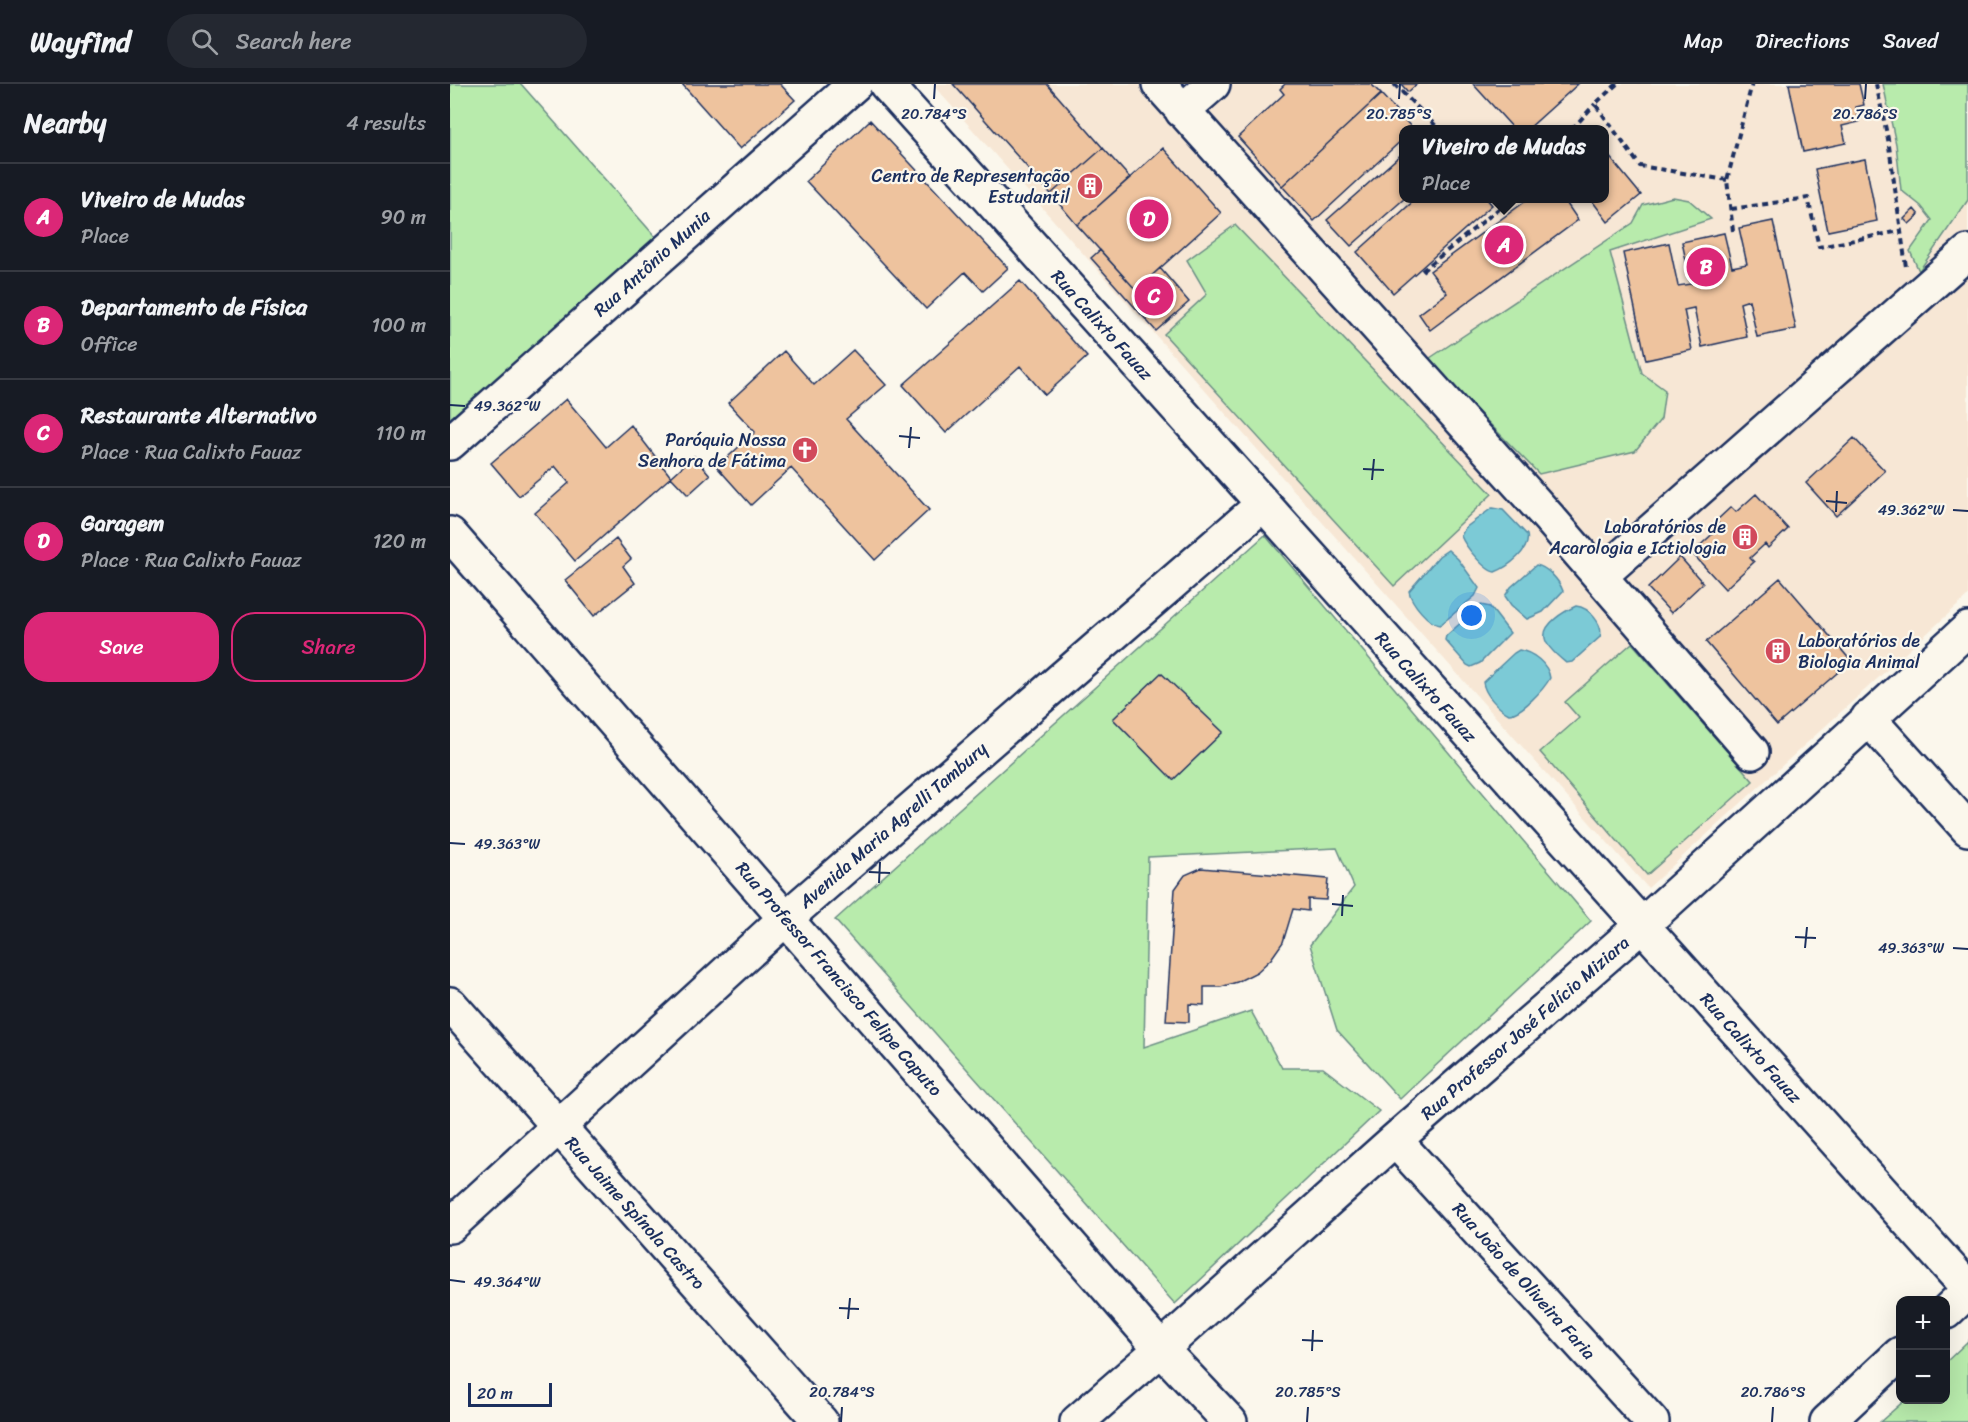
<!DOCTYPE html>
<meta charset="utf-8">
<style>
:root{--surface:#171b24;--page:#242831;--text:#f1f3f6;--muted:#9ea1a6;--line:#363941;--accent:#db2777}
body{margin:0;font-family:Sriracha,sans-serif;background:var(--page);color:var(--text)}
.controls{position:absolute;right:18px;bottom:18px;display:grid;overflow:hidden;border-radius:12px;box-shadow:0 6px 24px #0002}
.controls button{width:54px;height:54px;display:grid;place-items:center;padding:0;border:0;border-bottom:2px solid var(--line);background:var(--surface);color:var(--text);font:30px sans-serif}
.scale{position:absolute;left:18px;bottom:15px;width:84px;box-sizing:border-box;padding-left:6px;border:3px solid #1b2f5e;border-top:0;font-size:16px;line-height:21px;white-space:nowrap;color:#1b2f5e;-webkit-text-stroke:4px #fbf7ec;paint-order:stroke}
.you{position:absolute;left:1022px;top:532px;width:21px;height:21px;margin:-15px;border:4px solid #fff;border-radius:50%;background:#1a73e8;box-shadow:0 0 0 9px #1a73e833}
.badge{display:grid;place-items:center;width:39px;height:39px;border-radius:50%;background:var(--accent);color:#fff;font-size:20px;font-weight:700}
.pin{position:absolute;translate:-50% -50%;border:3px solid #fff;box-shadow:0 2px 6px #0006}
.popup{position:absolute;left:949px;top:41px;width:210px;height:78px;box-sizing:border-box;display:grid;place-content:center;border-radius:12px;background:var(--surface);filter:drop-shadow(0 2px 4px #0005);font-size:20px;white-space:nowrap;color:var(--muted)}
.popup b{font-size:22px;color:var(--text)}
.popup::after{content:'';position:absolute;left:50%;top:100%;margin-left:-12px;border:12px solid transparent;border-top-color:var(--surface)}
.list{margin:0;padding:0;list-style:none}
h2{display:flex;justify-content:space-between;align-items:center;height:78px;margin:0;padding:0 24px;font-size:26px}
h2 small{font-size:20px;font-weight:400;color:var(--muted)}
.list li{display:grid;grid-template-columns:39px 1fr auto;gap:18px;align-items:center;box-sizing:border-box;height:108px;padding:0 24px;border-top:2px solid var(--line)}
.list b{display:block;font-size:22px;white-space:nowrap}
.list p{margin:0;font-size:20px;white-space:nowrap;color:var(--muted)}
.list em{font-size:20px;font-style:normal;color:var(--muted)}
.actions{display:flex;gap:12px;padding:18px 24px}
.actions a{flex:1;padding:14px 0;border:2px solid var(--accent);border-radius:24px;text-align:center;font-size:21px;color:var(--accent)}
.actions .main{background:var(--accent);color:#fff}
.icon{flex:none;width:33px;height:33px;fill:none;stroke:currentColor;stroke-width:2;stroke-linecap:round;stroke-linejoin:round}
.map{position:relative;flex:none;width:1518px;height:1338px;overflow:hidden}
header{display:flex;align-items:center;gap:36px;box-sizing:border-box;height:84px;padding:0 30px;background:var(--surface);border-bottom:2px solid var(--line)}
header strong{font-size:28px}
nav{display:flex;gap:33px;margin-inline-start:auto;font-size:21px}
.search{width:420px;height:54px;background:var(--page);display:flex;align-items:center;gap:15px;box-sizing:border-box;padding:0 21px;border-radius:33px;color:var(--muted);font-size:22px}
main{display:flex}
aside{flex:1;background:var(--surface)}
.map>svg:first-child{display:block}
.built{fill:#f7e7d5;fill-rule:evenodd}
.green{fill:#b8ebac;stroke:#6a8d85;stroke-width:1.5}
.water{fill:#7bcad6;stroke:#558ca6;stroke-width:1.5}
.building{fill:#eec39e;stroke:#1b2f5e;stroke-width:1.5}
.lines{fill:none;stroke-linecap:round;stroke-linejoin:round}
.minor-casing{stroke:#1b2f5e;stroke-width:38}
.path{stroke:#1b2f5e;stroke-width:4;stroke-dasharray:6 4.5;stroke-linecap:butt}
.minor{stroke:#fbf7ec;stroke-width:33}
.ticks{fill:none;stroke:#1b2f5e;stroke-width:2}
.labels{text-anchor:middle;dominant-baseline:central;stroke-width:4.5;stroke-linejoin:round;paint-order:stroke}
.poi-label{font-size:18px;fill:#1b2f5e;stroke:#fbf7ec;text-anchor:end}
.street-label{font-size:18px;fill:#1b2f5e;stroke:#fbf7ec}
.ticks-label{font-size:15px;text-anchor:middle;fill:#1b2f5e;stroke:#fbf7ec;stroke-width:4.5;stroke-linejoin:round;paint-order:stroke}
</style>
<header>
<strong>Wayfind</strong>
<div class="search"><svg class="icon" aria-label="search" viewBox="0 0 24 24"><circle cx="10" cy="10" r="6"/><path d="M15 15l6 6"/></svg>Search here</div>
<nav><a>Map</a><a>Directions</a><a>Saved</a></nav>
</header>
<main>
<aside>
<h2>Nearby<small>4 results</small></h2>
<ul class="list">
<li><span class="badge">A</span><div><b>Viveiro de Mudas</b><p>Place</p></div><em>90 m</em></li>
<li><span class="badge">B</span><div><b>Departamento de Física</b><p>Office</p></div><em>100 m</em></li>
<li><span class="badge">C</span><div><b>Restaurante Alternativo</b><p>Place · Rua Calixto Fauaz</p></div><em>110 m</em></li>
<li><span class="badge">D</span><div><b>Garagem</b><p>Place · Rua Calixto Fauaz</p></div><em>120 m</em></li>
</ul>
<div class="actions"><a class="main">Save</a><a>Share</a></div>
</aside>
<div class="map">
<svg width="1518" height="1338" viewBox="0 0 1518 1338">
<rect width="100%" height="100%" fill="#fbf7ec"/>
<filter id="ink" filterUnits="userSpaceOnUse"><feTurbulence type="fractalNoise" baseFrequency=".0167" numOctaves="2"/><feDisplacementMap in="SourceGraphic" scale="12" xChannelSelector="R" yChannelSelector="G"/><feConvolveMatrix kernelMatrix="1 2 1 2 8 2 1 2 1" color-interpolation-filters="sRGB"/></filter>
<g filter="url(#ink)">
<path class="built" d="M482,0H1518V512L1198,804ZM954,45H1154V114H954Z"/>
<path class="green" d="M0,0H71L210,158L0,345Z
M1433,0H1518V116L1469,187L1460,167L1482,136L1471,122L1451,106L1446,60Z
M1223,113L1239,116L1261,135L1160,168L1192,289L1215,306L1211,335L1185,367L1089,390L977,276L1183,139L1193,121Z
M785,141L1042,410L944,502L714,250L757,210L737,176Z
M815,451L1141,837L950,1015L887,946L860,861L904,803L887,764L698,773L694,963L801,927L832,984H873L929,1027L725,1220L385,836Z
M1182,559L1303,697L1197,791L1090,668L1129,634L1115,618Z
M1518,1257V1338H1430L1455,1316H1496V1278Z"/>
<path class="water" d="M1042,424L1053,426L1077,451C1081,466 1058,483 1045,488C1035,487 1015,462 1011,452L1015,444Z
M998,466L1008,475L1029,504L1025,512L990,541C979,540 961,519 959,507L989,472Z
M1086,481C1097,483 1109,496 1113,507L1093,528L1077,535L1061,521L1055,512L1061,503Z
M1031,521L1040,523L1060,549L1030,579L1021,583L1017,581L995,556L996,552Z
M1126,522C1139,523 1154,541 1150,553L1122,578L1116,579C1110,574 1096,563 1095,554C1092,540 1115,527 1126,522Z
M1069,566C1083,568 1098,580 1100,594C1094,605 1071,630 1059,630C1049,625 1034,610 1033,598L1064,569Z"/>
<path class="building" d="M232,0H330L345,16L290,65Z
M503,0H597L653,64L601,110Z
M835,0H921L931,10L832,102L788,53L834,10L830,5Z
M951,0H967L958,8Z
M1023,0H1128L1078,45H1064Z
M1339,0H1409L1414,21L1406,23L1409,38L1392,42L1396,59L1353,68Z
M931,10L963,45H954V54L864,137L832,102Z
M420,36L558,184L533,207L515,188L476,225L356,97Z
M653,64L680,94L627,141L601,110Z
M713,64L771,129L686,206L627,141Z
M954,68L955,114L901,162L877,136Z
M1158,71L1191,111L1158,138L1140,114H1154V73Z
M1415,75L1427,137L1378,147L1365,85Z
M967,114H1036L1042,121L943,209L907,168Z
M1080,114H1113L1128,136L980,246L969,230L997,209L980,187Z
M1464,125L1469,131L1459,140L1454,135Z
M1323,137L1346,245L1307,253L1299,216L1290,219L1297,253L1252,263L1244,224L1234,226L1242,266L1196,276L1173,169L1219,159L1228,202L1241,200L1232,158L1274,149L1282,183L1297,180L1289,144Z
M650,166L686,206L710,184L739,218L706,247L641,174Z
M570,197L637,273L595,311L570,282L496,349L453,301Z
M403,266L436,301L396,335L479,426L425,476L341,384L301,421L267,383L305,348L278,319L334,267L364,301Z
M116,315L156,363L181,341L221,393L125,477L85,429L119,399L105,382L69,412L41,379Z
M1404,354L1435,387L1386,432L1356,399Z
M244,372L260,391L238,411L221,393Z
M1306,410L1338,445L1318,464L1315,460L1300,474L1304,478L1275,505L1242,469L1271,442L1266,437L1281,423L1286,428Z
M166,455L181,475L173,482L185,499L144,532L115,496Z
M1230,473L1253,499L1221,529L1198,504Z
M1330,494L1401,577L1327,641L1256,558Z
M711,589L773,648L723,696L663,635Z
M751,784L878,795L876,816L858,815V827L843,825L833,858L821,875L807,888L787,898L771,903H754V921L739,920V938L716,937L725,805L735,791Z"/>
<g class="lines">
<defs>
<path id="minor" d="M436,0L1518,1204
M709,0L1100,435L1302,668
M732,27L763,0
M0,359L405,0
M0,450L711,1265L780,1338
M1150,492L1518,168
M1418,634L1518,745
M0,920L371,1338
M945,1056L1202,1338
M0,1142L336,834L812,421
M1496,1228L1518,1207
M627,1338L711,1265L945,1056L1191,842L1518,545
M1377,1338L1450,1270"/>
</defs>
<use href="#minor" class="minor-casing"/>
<path class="path" d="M944,0L989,45
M1167,0L1145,20L1190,82L1277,96
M1426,0L1438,55L1456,183
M1122,45L1145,20
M1281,125L1358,114L1369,163L1450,147
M1283,147L1277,96L1302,0
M972,187L1062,114"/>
<use href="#minor" class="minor"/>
</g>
</g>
<path class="ticks" d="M484,15L485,0M949,15L950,0M1415,15L1416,0M0,321L15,322M449,352L470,354M459,364L461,343M913,385L934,386M922,396L924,375M1376,417L1397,419M1503,426L1518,427M1386,428L1387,407M0,759L15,760M419,788L440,789M429,799L430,778M882,820L903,822M892,832L893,811M1345,853L1366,854M1355,864L1357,843M1503,864L1518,865M0,1196L15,1198M389,1224L409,1225M398,1235L400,1214M852,1256L873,1257M862,1267L863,1246M391,1338L392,1323M857,1338L858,1323M1322,1338L1323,1323"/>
<defs>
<symbol id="building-disc" viewBox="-11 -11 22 22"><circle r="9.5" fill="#d1495b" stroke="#fbf7ec"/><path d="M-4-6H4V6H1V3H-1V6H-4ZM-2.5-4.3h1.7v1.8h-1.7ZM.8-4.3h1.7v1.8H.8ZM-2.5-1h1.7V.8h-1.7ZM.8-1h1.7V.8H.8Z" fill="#fff"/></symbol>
<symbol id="church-disc" viewBox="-11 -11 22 22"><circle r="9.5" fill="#d1495b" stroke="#fbf7ec"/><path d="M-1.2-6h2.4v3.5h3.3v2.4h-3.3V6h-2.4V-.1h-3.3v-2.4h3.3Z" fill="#fff"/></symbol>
</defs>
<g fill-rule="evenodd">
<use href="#building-disc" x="625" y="87" width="30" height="30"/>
<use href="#church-disc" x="340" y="351" width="30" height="30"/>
<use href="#building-disc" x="1280" y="438" width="30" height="30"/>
<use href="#building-disc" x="1313" y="552" width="30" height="30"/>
</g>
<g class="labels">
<g class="poi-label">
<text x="620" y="92">Centro de Representação<tspan x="620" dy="21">Estudantil</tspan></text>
<text x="336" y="356">Paróquia Nossa<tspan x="336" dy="21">Senhora de Fátima</tspan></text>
<text x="1276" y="443">Laboratórios de<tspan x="1276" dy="21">Acarologia e Ictiologia</tspan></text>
<text x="1348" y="557" text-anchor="start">Laboratórios de<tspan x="1348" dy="21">Biologia Animal</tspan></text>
</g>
<g class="street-label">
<text transform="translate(202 179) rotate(-42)">Rua Antônio Munia</text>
<text transform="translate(652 241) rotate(48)">Rua Calixto Fauaz</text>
<text transform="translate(976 603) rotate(48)">Rua Calixto Fauaz</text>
<text transform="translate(443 741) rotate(-41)">Avenida Maria Agrelli Tambury</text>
<text transform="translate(389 895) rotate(49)">Rua Professor Francisco Felipe Caputo</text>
<text transform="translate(1075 944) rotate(-41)">Rua Professor José Felício Miziara</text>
<text transform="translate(1301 964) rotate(48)">Rua Calixto Fauaz</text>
<text transform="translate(185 1129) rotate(48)">Rua Jaime Spínola Castro</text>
<text transform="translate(1074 1197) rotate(48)">Rua João de Oliveira Faria</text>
</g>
</g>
<g class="ticks-label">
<text x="484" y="35">20.784°S</text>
<text x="949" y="35">20.785°S</text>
<text x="1415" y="35">20.786°S</text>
<text x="57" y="327">49.362°W</text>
<text x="1461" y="431">49.362°W</text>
<text x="57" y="765">49.363°W</text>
<text x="1461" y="869">49.363°W</text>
<text x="57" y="1203">49.364°W</text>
<text x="392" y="1313">20.784°S</text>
<text x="858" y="1313">20.785°S</text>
<text x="1323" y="1313">20.786°S</text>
</g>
</svg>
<div class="controls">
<button>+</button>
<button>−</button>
</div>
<div class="scale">20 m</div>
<div class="you"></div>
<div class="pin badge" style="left:1054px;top:161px">A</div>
<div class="popup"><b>Viveiro de Mudas</b>Place</div>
<div class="pin badge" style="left:1256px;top:183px">B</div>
<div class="pin badge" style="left:704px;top:212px">C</div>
<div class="pin badge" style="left:699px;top:135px">D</div>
</div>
</main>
